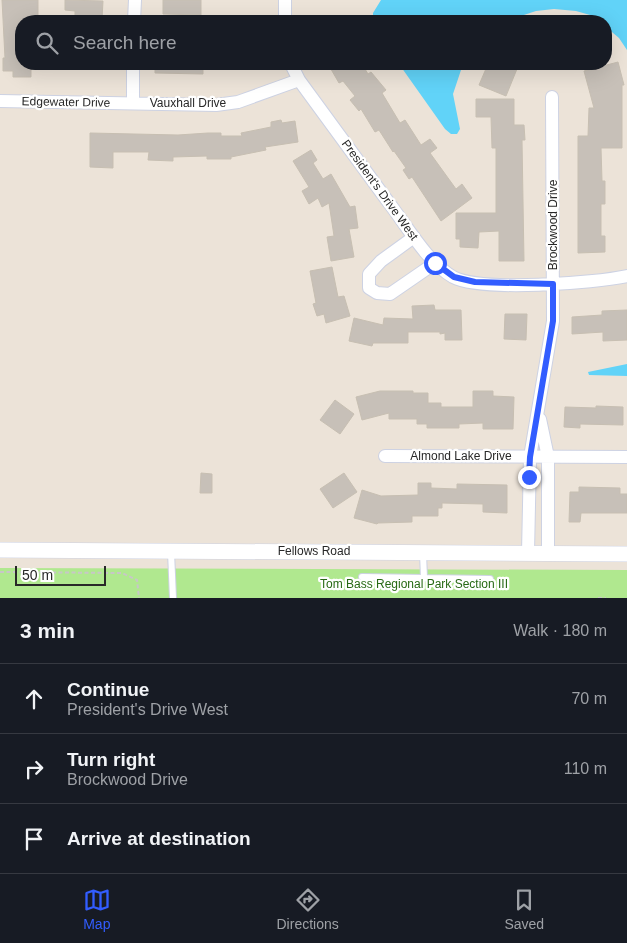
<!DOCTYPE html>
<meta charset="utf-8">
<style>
:root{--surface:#171b24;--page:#20242c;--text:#f1f3f6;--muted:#9ea1a6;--line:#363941;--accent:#325dff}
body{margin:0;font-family:Helvetica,sans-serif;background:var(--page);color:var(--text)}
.scale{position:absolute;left:15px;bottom:12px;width:91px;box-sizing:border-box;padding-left:5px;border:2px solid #282828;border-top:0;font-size:14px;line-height:18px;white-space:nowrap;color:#282828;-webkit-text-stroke:4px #fff;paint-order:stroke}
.stop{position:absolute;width:15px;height:15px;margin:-11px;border:4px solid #325dff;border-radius:50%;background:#fff}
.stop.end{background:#325dff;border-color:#fff;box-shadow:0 1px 5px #0008}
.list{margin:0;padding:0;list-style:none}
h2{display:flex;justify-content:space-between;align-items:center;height:65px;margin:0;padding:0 20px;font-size:21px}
h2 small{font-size:16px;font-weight:400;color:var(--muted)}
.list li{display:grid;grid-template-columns:32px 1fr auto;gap:15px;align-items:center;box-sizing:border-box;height:70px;padding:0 20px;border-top:1px solid var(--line)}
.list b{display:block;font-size:19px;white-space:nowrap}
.list p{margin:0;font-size:16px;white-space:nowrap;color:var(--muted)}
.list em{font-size:16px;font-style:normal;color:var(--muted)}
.icon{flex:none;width:28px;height:28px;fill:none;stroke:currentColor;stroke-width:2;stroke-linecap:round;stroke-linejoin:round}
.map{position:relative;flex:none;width:627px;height:598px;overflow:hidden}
.search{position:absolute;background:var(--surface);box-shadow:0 5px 20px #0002;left:15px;right:15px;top:15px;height:55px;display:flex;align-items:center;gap:12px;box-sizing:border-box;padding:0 18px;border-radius:20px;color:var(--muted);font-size:19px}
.sheet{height:275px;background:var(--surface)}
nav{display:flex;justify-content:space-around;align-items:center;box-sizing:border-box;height:70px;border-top:1px solid var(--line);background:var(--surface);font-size:14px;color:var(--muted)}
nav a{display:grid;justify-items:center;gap:2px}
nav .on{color:var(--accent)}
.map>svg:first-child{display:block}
.green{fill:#b0e88f}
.water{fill:#61d3f8}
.building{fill:#c7c0b8;stroke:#c7bfb2}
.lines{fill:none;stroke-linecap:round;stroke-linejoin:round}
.service-casing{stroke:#cdd2e3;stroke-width:8}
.minor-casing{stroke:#cdd2e3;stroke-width:14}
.tertiary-casing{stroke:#cdd2e3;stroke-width:16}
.path{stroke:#c7c7c7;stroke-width:2;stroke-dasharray:4 2.5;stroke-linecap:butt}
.service{stroke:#fff;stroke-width:6}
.minor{stroke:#fff;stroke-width:12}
.tertiary{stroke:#fff;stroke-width:15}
.route{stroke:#325dff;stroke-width:6}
.labels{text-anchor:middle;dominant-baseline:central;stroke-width:4.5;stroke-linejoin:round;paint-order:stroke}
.street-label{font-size:12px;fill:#282828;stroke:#fff}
.park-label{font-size:12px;fill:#276914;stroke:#fff}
</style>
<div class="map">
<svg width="627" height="598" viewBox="0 0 627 598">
<rect width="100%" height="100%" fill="#ece3d8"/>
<path class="green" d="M0,568L627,570V598H0Z"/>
<path class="water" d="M381,0H627V50L619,38L606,27V21H598L590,15L576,11L554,9L536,11L506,21H373V13Z
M399,64H463L453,94L460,129L457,134H451L445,129Z
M627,364V376L589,375L588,372Z"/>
<path class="building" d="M2,0H38V21H21V64H31V77H13V71H3V58H5Z
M65,0L103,1L102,19L75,18V11L65,10Z
M163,0H201V15L163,14Z
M618,62L624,85H622V148H601L602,181H605V204H601V236H605V252L578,253V136H588L589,108H594L584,71Z
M155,64H203V74L155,73Z
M328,64H362L368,74L371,72L386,90L382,93L400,123L405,120L421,145L430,139L437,148L430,153L456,189L462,184L472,198L441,221L412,177L409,179L403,170L406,168L394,151L393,152L379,130L375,132L361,109L359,111L350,100L355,96L343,81L339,83Z
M488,64H519L506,96L479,85Z
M476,99H514V125H524L525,140H522L524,261H499V231L479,232L478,248L460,247V239H456V213H496V148H492L491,117H476Z
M281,120L282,123L295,121L298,142L265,147L266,150L231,157V159H207V156L173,157V161L148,160L149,152H113V168L90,167V133L178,135L208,133H221V136H242L241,133L271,127V122Z
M311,150L317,160L313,163L323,179L331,174L350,207L355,206L358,228L349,229L354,257L331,261L327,237L334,236L329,203L322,207L318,198L309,204L302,191L309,187L293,161Z
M332,267L338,297L344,296L350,316L326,323L324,314L317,316L313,304L316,303L310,271Z
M434,305L435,310H461L462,340H445V333L440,334V332H408V343H373L372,346L349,341L354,318L383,325L384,318L413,319L412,306Z
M627,310V340L603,341V332L572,334V317L602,315V311Z
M505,314H527L526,340L504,339Z
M380,391H413V393H428V403H441V407H473V391H493V396L514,397L513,429H483V423L459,424V428H427V424H417V419H389V413L362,420L356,397Z
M335,400L354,414L340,434L320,420Z
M596,406L623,407V425L580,424V428L564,427L565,407L596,408Z
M201,473L212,474V493H200Z
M344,473L357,492L333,508L320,489Z
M418,483H431V488L457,489V484L507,485V513L483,512V504L442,503V508H438V516H412V522L378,523L377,524L354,518L362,490L381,496L418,495Z
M579,487L620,488V494H627V513H581L580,522H569L570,492H579Z"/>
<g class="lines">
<defs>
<path id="service" d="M171,552L173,598
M423,553L424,578
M362,577L490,579"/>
<path id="minor" d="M134,21L135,0
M285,21V0
M133,64V102
M291,64L299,80C329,121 359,162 389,203C407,226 427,262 453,277C482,292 594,283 627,276
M0,101L216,105L238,102L299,80
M414,237L381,261L369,274V288L377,293L390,294L435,263
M540,419L548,457V553
M385,456L627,457
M528,553L530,457L553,321L552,97"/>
<path id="tertiary" d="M0,550L627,554"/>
</defs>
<use href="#service" class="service-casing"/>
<use href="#minor" class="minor-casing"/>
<use href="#tertiary" class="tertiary-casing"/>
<path class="path" d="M0,572L122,573L137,580L139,598
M598,598H606"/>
<use href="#service" class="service"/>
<use href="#minor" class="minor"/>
<use href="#tertiary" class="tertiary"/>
</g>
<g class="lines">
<path class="route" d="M435,263L454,277L475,282L553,284V321L530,457L529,477"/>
</g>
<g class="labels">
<g class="street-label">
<text transform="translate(66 102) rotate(1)">Edgewater Drive</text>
<text x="188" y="103">Vauxhall Drive</text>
<text transform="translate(380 190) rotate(54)">President's Drive West</text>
<text transform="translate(553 225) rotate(-90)">Brockwood Drive</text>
<text x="461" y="456">Almond Lake Drive</text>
<text x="314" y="551">Fellows Road</text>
</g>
<g class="park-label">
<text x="414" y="584">Tom Bass Regional Park Section III</text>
</g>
</g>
</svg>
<div class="scale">50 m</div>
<div class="stop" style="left:435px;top:263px"></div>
<div class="stop end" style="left:529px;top:477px"></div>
<div class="search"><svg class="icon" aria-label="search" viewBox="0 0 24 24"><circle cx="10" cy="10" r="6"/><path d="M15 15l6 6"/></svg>Search here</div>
</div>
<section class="sheet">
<h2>3 min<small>Walk · 180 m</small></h2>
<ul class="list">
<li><svg class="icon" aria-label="ahead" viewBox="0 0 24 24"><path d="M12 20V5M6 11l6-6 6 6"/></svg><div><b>Continue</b><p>President's Drive West</p></div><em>70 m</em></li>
<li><svg class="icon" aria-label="right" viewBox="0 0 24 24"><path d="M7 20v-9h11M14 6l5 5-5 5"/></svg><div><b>Turn right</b><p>Brockwood Drive</p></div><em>110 m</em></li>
<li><svg class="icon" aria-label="arrive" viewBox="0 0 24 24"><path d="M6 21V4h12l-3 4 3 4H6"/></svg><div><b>Arrive at destination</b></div></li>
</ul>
</section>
<nav>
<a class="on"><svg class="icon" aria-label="map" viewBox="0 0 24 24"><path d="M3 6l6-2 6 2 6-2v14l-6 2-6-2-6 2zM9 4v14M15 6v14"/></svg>Map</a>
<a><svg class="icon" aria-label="directions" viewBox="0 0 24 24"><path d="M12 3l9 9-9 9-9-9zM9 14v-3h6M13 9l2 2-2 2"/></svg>Directions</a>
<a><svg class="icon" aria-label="saved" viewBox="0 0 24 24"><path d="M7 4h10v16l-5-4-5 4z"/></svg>Saved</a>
</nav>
